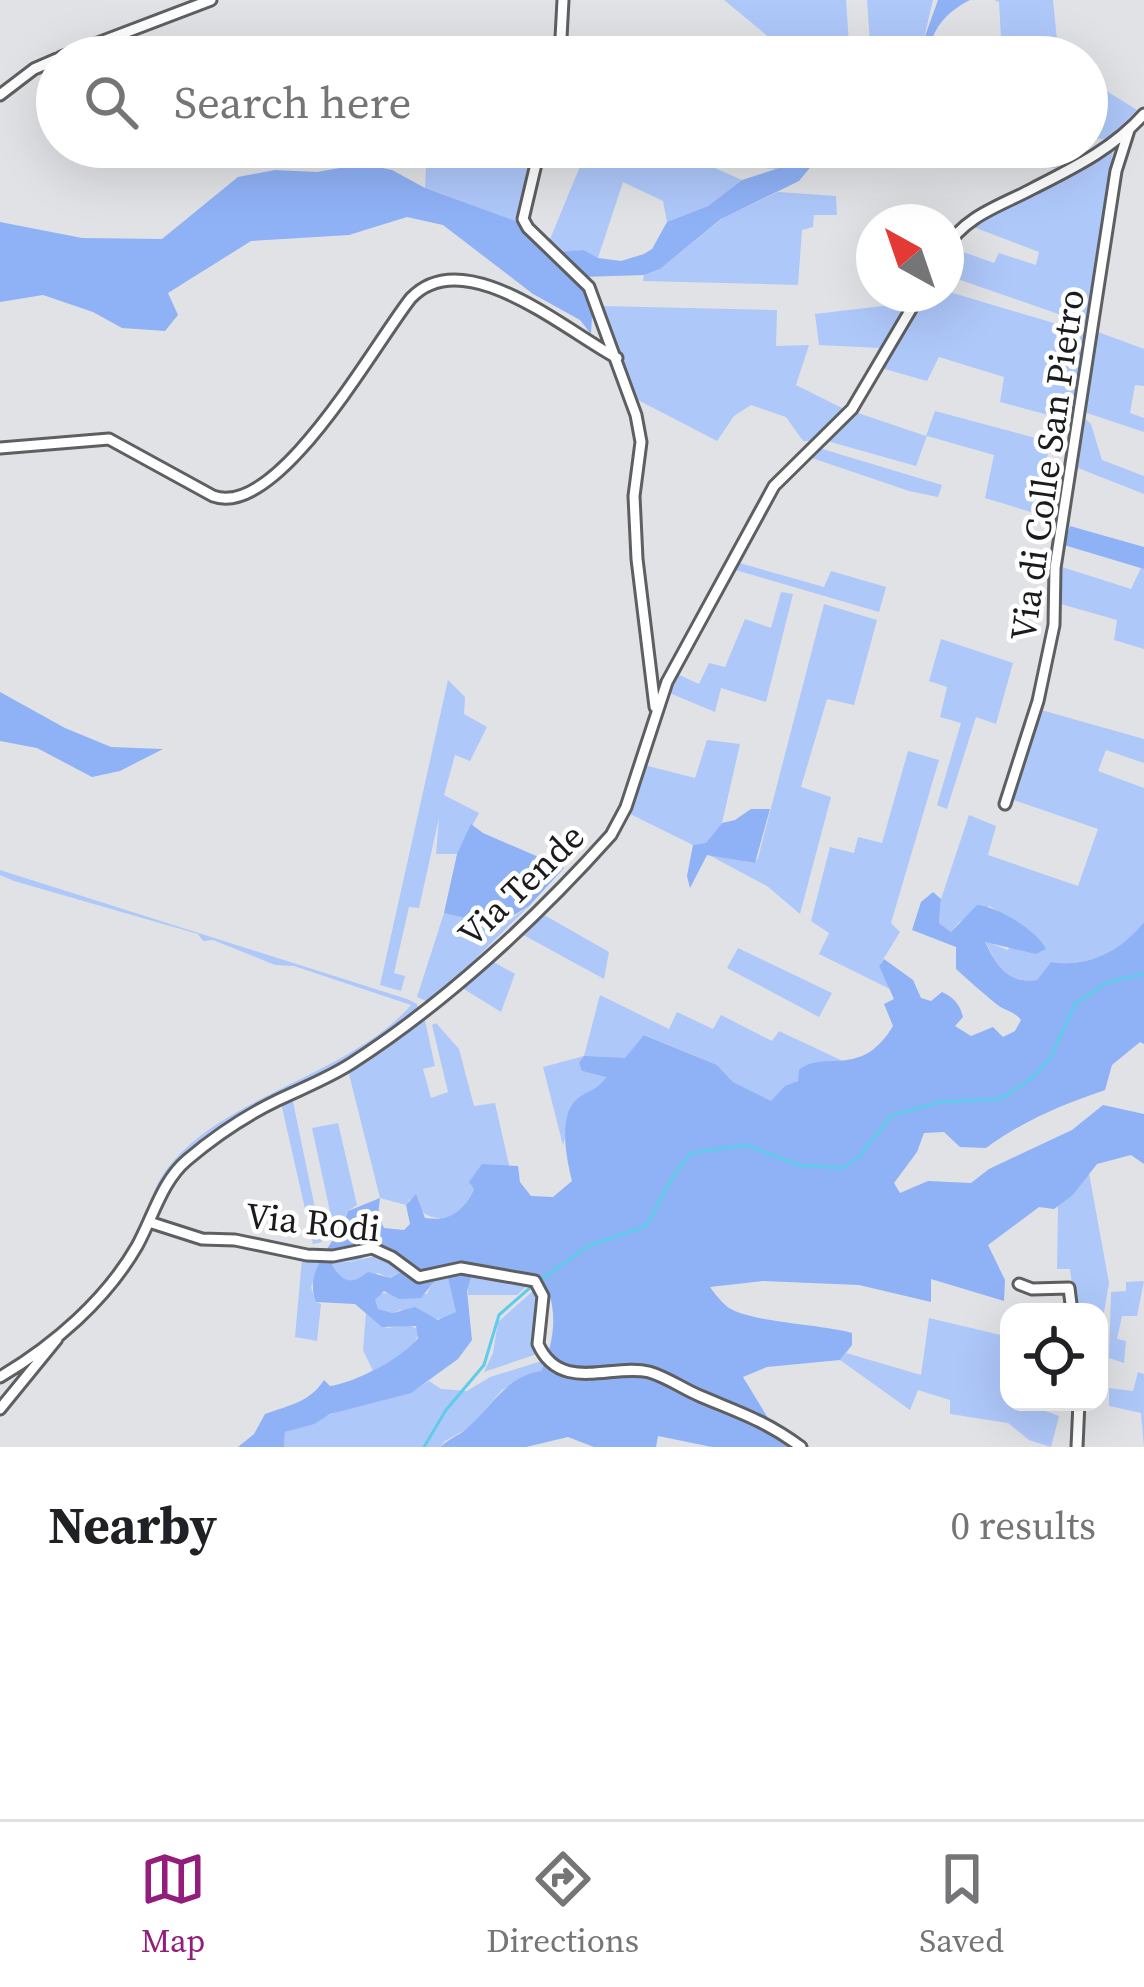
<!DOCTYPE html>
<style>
:root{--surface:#fff;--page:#f2f2f2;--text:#202124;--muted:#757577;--line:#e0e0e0;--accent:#921d7b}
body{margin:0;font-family:"Source Serif 4",serif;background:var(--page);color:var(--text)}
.controls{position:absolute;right:36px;bottom:36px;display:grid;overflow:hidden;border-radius:24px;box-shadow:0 12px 48px #0002}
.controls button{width:108px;height:108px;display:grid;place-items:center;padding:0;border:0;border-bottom:3px solid var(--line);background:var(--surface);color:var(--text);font:60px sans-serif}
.compass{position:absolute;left:856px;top:204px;width:108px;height:108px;border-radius:50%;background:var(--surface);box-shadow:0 12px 48px #0002;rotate:320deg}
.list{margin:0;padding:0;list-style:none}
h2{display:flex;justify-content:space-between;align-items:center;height:156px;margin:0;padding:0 48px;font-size:51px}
h2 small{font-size:39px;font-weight:400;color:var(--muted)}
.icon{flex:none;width:66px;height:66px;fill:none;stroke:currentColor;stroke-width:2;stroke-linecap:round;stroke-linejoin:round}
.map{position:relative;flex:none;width:1144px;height:1447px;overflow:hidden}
.search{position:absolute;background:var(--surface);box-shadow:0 12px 48px #0002;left:36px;right:36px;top:36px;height:132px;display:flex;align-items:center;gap:30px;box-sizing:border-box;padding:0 42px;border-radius:66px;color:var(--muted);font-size:45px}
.sheet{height:372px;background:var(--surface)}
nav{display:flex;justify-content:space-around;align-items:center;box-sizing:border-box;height:168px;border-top:3px solid var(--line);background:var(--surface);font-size:33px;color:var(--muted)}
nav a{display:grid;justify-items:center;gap:6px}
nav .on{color:var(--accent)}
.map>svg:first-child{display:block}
.green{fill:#aec8fa}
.forest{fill:#8fb1f6;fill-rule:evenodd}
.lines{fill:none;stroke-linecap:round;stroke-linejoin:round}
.stream{stroke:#61cbea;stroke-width:3}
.minor-casing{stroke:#5d5f61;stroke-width:15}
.minor{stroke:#fff;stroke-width:9}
.labels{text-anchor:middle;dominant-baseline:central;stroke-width:9;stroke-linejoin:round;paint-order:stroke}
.street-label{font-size:36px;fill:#1a1b1c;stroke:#fff}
</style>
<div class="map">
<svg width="1144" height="1447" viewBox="0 0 1144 1447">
<rect width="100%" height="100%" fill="#e1e2e5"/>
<path class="green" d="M724,0H846L850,57H793Z
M867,0H933L924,38L912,57H871Z
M994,0H1053L1057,40L1001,38L999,2Z
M556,40L554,57H487L488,54Z
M1087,90H1105L1137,110L1107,140L1087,137Z
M427,147H534L515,221L425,188Z
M588,147H667L742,180L708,206L667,222L663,201L623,182L598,258L584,250L557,253L548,244Z
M709,147H802L809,151C783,187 741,160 709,147Z
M936,147H1065V162L1056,168L943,165L936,163Z
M1113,150L1087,324L946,275V258L952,248L994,263L999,253L1036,265L1039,252L971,226Z
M778,192L836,196L837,215H814L813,227L802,230L798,285L643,281L644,275L660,269L723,218Z
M946,291L1087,333L1074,422L1000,402L1004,377L939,357L927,381L881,368L925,294H946Z
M908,303L880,348L819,345L815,314Z
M602,306L777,310L776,346L809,345L796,385L846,410L809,441H803L786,417L751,405L734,416L717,441L638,400Z
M1098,332L1144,349V386L1135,385L1130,413L1144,418V432L1084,412Z
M935,411L1069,447L1068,452L1049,451L1042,471L1065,479L1060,521L985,498L994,455L927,436L916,466L827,441L858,413L926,436Z
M1084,418L1091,424L1102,460L1144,476V494L1078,468Z
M819,448L942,485L938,497L909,491L809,457Z
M736,562L824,587L831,571L886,587L879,612L732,569Z
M1059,566L1131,589L1141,568L1144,569V649L1114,640L1117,620L1061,604Z
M781,592L793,594L766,702L721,688L715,712L667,692L675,673L699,684L709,663L725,667L745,619L771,628Z
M824,604L877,620L854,705L827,699L801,787L831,797L800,914L767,886L707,854L754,863L758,858Z
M941,639L1013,663L996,724L976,717L947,809L937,805L961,723L940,717L947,687L929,681Z
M448,680L465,697L464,714L487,727L470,761L455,755L444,795L479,813L457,854H436L439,818L419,908L409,907L394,973L405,976L401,991L380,985Z
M1041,710L1144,739V763L1106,750L1098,771L1144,788V922C1121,951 1088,968 1051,962L1037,980C1007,984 997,965 985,941L1008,950L1021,924L989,906L959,922L951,932L939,923L941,899L969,815L996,826L988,855L1078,886L1098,829L1011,799Z
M707,740L740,744L722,823L706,844L693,845L628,813L640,764L695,778Z
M908,751L939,760L891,923L900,932L879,966L892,990L819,954L829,933L811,921L830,847L854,853L858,837L882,843Z
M0,870L407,999L417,1004L419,1010L373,1046L182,1159L171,1170L148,1211C170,1105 343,1085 411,1005L294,966L275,965L213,940L203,941L198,934L14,881L0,875Z
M529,906L463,971L426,1001L417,997L444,913L511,919Z
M539,912L609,952L604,979L518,932Z
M738,948L832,993L819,1017L727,968Z
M490,960L515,974L501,1012L459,986Z
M600,995L669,1029L677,1012L713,1029L721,1015L772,1041L779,1031L845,1062L817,1065L771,1102L733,1082L717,1065L645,1035L625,1058H609L582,1071L606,1076L599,1089L576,1100L563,1145L543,1067L584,1056Z
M424,1016L435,1066L423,1069L431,1098L448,1092L432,1025L436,1023L459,1049L474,1106L495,1103L509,1165L507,1168L482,1165L470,1182L474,1189L461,1212C437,1223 426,1219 410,1199L406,1205L380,1198L348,1070Z
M292,1097L322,1242L313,1244L281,1103Z
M338,1123L357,1205L348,1211L335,1235L312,1128Z
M1089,1173L1109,1283L1103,1318H1099V1312H1088L1074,1301L1070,1269H1057L1058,1206L1072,1196Z
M376,1256L386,1257L401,1272L389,1278L378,1273L348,1282L340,1278L332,1265L334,1260L350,1262Z
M302,1259L322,1260L311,1287L316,1302L321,1304L317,1341L295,1337Z
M453,1273L456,1312C440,1326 419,1315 400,1310L393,1313L378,1309L374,1300L378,1293L427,1294L435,1278Z
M467,1273L526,1282V1287L517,1295H468Z
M1144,1281L1137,1316H1122L1117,1339L1126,1341L1124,1363L1109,1358L1111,1292L1126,1291V1282Z
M536,1288C542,1311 529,1334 537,1354L484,1372L493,1353L498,1322Z
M366,1313L387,1328L409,1325L420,1330L412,1349L373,1371L363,1350Z
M929,1318L1009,1337V1402H1021L1059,1416L1051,1447L1029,1440L1008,1423L950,1414V1400L918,1390L910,1410L840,1360L846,1353L921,1375Z
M542,1361L545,1363L541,1372L502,1390L470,1427L445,1441L441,1447H284L285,1432C300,1426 314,1421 329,1415C363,1400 398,1402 429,1381L441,1389L467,1391L490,1377Z
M1138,1372L1144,1374V1447L1141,1413L1109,1406V1388L1133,1391Z"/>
<path class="forest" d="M938,0H970C946,12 930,30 929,57H912L924,39Z
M808,147H827L799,181L721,219L660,269L644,275L582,277L593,300L591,334L580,320L533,294L443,225L407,217L349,235L251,241L168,293L178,315L165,331L122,328L93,312L43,295L0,302V222L82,238L162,239L238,177L275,170L317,172L363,164L392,170L425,188L524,224L557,252L584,250L598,258L621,261L644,254L652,249L667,222L708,206L742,180L801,161Z
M1070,526L1144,547V569L1064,545Z
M0,692L65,728L111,747L163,749L120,771L92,777L37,748L0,741Z
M751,809H770L755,863L707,855L690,888L687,876L693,845L706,843L722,823L735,820Z
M471,824L483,833L564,868L529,906L498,925L444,913L457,854Z
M933,892L941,899L939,923L951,932L977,905C997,906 1038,931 1046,949L1036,954L985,942C997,966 1008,984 1037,980L1051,962C1088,968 1121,951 1144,922V1044L1140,1042L1112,1065L1105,1090C1061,1105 1023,1121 986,1148L960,1147L944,1132L924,1133L917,1152L894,1183L900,1193L928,1181L971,1183L989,1169L1072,1130L1103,1105L1144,1114V1164L1131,1155L1097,1164L1072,1196L1054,1209L1039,1207L988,1245L1005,1280L1004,1301L931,1279V1302L859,1285L763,1281L710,1287C715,1294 722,1303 729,1308C755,1323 819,1324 852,1333V1345L840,1360L767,1367L743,1377L774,1428L801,1447H712L658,1436L656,1447H594L568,1437L526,1447H441C448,1439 456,1437 465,1430C490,1410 505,1376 541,1371C554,1347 562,1297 537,1278L448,1264L421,1298L399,1299L384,1291L375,1300L378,1309L393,1313L415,1307L438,1320L456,1312L448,1277L467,1273L471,1277L467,1291L472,1340L458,1359L411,1393L330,1414L314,1424L285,1432L284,1447H238L254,1434L265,1414C289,1405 309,1403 324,1380L330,1386C355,1383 404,1357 418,1338L416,1326L382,1327L355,1304L316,1302C302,1268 339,1241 348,1211L380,1198L378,1215L384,1228L404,1230L410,1224L406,1205L416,1194L425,1218C450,1222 464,1211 474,1189L469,1182L482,1164L518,1166L520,1182L531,1196L553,1197L572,1181C567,1161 558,1119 575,1101C586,1090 597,1092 606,1077L582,1071L579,1063L584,1056L625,1058L644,1035L717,1065L733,1082L771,1101L785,1086L798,1081L799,1070C824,1049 861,1080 893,1026L884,1004L894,999L879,966L884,959L913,980L921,998L931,1001L942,992C954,998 960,1004 963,1017L955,1026L971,1036L993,1027L1003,1037L1015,1031L1021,1020C1013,1010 1004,1011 995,1003C982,992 969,981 956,969V947L912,930L921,902ZM382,1246L405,1260L401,1272L390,1278L368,1272C352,1285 343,1283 332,1265L334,1260C355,1263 366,1259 382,1246Z"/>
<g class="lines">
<path class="stream" d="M540,1280L588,1246L646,1226L677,1170L692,1153L746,1145L798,1165L842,1168L858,1158L891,1116L940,1102L1000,1099L1032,1078L1050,1059L1075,1004L1108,982L1144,974
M424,1447L446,1410L484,1365L499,1315L532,1286"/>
<defs>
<path id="minor" d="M61,57L211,0
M560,57L563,0
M0,95L34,69L57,59
M540,147L523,219L528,228L589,287L636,415L641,442L634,496L637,559L655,707
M946,248C965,216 1000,206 1032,189C1073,168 1113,149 1144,114
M0,448L109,439L213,496C278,520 375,343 411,298C464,242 566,331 617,358
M1005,804L1038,701L1054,625L1055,568L1116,171L1129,130
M149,1222L202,1239L235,1240L307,1255L333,1256L372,1248L392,1257L419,1277L461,1268L535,1281L543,1296L538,1344C560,1394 613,1363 649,1372C667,1377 683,1389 700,1396C740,1413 764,1420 801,1447
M1019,1284L1032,1289L1069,1288L1072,1312
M0,1377C54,1345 106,1300 137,1246C153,1217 162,1181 187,1160C214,1137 247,1115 278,1100C303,1088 329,1078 352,1063C445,1003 537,918 611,835L626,807L667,682L774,486L852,409L920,294
M0,1409L57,1339
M1077,1447L1079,1402"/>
</defs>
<use href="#minor" class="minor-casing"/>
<use href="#minor" class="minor"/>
</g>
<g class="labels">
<g class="street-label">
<text transform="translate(1047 465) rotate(-82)">Via di Colle San Pietro</text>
<text transform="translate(521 885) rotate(-44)">Via Tende</text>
<text transform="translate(313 1222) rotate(6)">Via Rodi</text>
</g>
</g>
</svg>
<div class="controls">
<button><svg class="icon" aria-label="locate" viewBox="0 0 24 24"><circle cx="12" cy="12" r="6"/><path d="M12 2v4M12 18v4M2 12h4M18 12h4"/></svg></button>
</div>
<svg class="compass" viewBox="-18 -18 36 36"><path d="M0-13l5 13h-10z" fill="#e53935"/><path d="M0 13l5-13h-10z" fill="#757577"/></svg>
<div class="search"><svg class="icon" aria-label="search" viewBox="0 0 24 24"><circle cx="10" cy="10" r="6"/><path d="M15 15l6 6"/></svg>Search here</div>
</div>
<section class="sheet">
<h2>Nearby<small>0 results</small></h2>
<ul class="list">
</ul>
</section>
<nav>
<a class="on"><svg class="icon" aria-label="map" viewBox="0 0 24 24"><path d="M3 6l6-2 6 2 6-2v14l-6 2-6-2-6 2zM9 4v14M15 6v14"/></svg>Map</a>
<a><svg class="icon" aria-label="directions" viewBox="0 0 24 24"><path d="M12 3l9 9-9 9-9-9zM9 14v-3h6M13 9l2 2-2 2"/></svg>Directions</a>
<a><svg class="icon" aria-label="saved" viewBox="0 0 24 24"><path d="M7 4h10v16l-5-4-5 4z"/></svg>Saved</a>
</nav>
